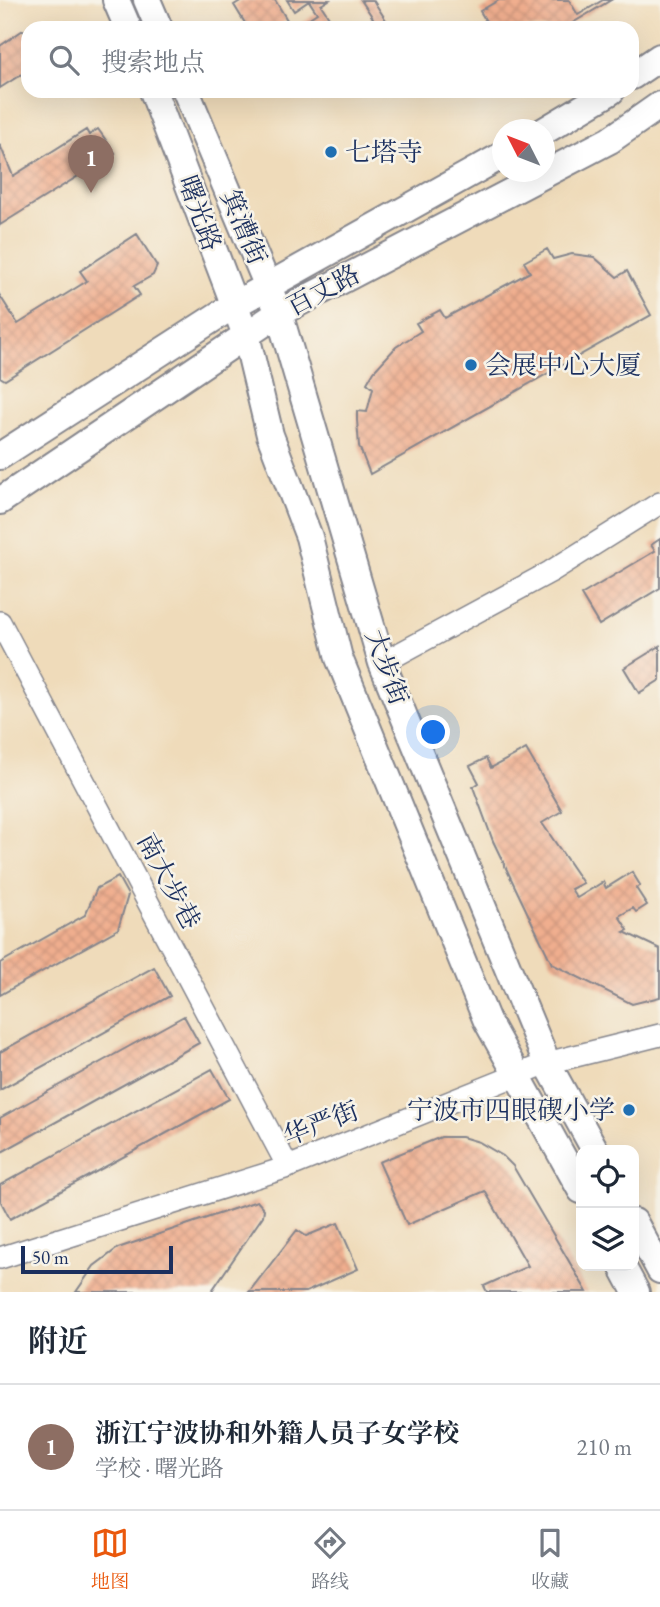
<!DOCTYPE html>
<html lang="zh">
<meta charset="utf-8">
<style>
:root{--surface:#fff;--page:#f6f6f7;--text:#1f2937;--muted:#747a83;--line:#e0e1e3;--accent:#ea580c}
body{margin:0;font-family:"EB Garamond","Noto Serif SC",serif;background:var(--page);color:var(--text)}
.controls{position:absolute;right:21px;bottom:21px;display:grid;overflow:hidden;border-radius:14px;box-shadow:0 7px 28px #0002}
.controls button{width:63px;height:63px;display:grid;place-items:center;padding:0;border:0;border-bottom:2px solid var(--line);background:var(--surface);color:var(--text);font:35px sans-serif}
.compass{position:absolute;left:492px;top:119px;width:63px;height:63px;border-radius:50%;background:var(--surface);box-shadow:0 7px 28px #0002;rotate:312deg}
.scale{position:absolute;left:21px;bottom:18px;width:152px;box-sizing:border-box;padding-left:7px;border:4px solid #1b2f5e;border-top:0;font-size:19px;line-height:24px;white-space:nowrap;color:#1b2f5e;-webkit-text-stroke:5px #f7f3e8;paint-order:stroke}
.you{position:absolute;left:434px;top:733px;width:24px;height:24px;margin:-18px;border:5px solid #fff;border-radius:50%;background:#1a73e8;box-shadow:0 0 0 10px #1a73e833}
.badge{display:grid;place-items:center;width:46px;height:46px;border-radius:50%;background:var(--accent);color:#fff;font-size:23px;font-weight:700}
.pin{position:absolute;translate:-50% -58px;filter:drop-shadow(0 2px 4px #0008)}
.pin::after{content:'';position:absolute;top:37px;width:24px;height:21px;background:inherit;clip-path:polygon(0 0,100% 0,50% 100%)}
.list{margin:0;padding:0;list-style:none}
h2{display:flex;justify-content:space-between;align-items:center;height:91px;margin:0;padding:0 28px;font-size:30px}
h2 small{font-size:23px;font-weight:400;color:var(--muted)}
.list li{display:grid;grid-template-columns:46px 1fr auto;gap:21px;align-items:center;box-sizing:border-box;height:126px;padding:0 28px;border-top:2px solid var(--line)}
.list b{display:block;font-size:26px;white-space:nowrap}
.list p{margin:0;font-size:23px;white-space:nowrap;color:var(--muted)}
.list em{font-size:23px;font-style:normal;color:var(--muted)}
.icon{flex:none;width:38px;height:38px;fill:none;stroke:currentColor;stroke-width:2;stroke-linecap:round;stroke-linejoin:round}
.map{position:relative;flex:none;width:660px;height:1292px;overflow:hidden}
.search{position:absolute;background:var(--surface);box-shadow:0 7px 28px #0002;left:21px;right:21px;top:21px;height:77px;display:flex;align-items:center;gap:18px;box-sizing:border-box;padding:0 24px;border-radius:21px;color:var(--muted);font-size:26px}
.sheet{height:217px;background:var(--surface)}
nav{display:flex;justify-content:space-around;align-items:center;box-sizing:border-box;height:98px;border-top:2px solid var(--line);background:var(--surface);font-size:19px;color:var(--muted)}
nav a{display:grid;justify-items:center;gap:4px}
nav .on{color:var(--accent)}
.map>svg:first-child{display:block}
.building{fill:url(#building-cross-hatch)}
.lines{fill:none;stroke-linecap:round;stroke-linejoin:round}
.minor-casing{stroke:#85858c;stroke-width:24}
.major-casing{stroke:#85858c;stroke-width:30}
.minor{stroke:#fff;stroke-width:21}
.major{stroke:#fff;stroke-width:26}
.poi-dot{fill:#1f6fb2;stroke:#f7f3e8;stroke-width:2.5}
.labels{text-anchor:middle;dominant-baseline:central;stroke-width:5;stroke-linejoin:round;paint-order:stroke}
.poi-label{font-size:26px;fill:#1b2f5e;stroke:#f7f3e8;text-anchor:start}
.street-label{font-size:26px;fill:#1b2f5e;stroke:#f7f3e8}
</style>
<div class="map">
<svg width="660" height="1292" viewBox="0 0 660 1292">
<defs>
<pattern id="building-cross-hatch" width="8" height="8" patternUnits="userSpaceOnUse" patternTransform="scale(1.75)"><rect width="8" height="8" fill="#f0ae8e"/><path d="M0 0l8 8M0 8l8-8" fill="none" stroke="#cd967d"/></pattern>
</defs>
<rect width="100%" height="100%" fill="#f7f3e8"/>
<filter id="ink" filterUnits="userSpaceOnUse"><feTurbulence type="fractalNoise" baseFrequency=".0143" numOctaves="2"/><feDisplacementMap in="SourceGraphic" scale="14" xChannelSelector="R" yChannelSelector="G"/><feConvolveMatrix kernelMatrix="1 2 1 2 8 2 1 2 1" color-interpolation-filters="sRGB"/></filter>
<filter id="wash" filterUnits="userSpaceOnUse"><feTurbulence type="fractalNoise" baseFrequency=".00686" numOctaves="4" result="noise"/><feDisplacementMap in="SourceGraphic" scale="28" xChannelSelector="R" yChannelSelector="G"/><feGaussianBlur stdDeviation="1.57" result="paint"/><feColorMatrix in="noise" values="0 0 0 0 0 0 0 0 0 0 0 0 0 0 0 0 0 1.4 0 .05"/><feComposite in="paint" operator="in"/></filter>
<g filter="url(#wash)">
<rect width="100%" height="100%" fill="#efdbba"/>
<g id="blocks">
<path class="building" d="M242,0H275L287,20L274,28H248L234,5Z
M287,0H329L321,5L336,28H294L317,13L309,1L294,11Z
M361,0H373L391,28H358L373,18Z
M499,0H569L578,15L603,0H611L564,28H490L480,11Z
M23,30L28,36V70L0,88V46Z
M98,129L115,153L0,225V145L13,176L86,130L89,135Z
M137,234L157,266L153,275L134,286L140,295L5,380L0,377V296L18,324L87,281L80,271Z
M547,249L553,259L572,254L594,257L617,277L627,271L651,315L370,474L359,446L357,420V411L367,412L373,388L367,383L374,371L396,347L421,331L416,323L440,310L445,318L530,272L524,262Z
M660,539V588L599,625L581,595L655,551L651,545Z
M660,646V680L639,693L624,668Z
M526,749L562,811L542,823L583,883L571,889L577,898L603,882L606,888L632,872L640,885L636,888L647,905L636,912L633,908L619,916L628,930L624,932L660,949V997L632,1004L552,964L493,841L473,787L479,783L470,766L486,758L491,768Z
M118,877L128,895L118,929L0,995V963L85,915L97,888Z
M154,967L170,996L0,1090V1052Z
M184,1016L199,1043L0,1153V1118Z
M212,1069L229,1099L10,1219L0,1200V1185Z
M441,1137H462L479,1142L503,1156L513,1166L587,1292H487L484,1286L528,1266L485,1191L407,1225L379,1162Z
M257,1201L264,1209L263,1216L211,1292H76L94,1266L118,1248Z
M338,1223L358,1269L306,1292H249L297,1230L306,1236Z"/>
</g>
</g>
<g filter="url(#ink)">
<use href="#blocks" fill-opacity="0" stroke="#85858c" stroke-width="2"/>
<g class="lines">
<defs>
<path id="minor" d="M0,622L288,1167
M382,663L550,572L660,503
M0,1258L288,1167L547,1063L660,1035"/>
<path id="major" d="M116,0L128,28
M147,0L159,28
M632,76L660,57
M153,91L246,335L270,435L309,537L339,658L487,1021L581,1190
M186,91L279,313L382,663L547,1063L595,1150
M544,131L611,91
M0,456L234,305L503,155
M0,501L279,313L610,140L660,105
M634,1222L660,1270
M622,1266L636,1292"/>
</defs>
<use href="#minor" class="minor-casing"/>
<use href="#major" class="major-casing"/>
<use href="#minor" class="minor"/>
<use href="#major" class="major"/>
</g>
</g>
<g class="poi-dot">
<circle cx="331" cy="152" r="7"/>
<circle cx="471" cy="365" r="7"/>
<circle cx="629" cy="1110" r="7"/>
</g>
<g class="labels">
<g class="poi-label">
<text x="345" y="152">七塔寺</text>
<text x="485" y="365">会展中心大厦</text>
<text x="615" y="1110" text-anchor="end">宁波市四眼碶小学</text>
</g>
<g class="street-label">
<text transform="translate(200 213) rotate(70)">曙光路</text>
<text transform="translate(244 227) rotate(67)">箕漕街</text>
<text transform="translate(323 290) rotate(-28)">百丈路</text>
<text transform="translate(387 667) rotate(70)">大步街</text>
<text transform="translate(169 881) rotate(62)">南大步巷</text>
<text transform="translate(321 1123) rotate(-21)">华严街</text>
</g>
</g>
</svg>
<div class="controls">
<button><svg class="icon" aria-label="locate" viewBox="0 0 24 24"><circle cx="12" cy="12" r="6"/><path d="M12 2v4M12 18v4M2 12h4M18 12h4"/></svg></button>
<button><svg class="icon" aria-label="layers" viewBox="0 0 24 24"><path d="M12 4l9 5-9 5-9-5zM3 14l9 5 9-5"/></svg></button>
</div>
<svg class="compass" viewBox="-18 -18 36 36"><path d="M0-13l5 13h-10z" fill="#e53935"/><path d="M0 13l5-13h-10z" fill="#747a83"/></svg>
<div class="scale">50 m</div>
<div class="you"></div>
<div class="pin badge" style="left:91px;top:193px;background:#8d6e63">1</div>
<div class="search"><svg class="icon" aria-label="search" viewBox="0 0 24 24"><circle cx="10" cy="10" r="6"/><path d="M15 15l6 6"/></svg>搜索地点</div>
</div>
<section class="sheet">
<h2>附近<small></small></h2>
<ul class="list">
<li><span class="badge" style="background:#8d6e63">1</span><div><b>浙江宁波协和外籍人员子女学校</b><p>学校 · 曙光路</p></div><em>210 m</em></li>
</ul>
</section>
<nav>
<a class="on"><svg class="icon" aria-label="map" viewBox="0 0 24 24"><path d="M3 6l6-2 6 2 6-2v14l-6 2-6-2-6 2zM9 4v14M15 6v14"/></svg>地图</a>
<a><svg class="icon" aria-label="directions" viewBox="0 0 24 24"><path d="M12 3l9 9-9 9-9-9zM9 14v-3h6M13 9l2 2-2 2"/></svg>路线</a>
<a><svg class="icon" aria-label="saved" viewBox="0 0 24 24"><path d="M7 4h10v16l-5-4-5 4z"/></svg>收藏</a>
</nav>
